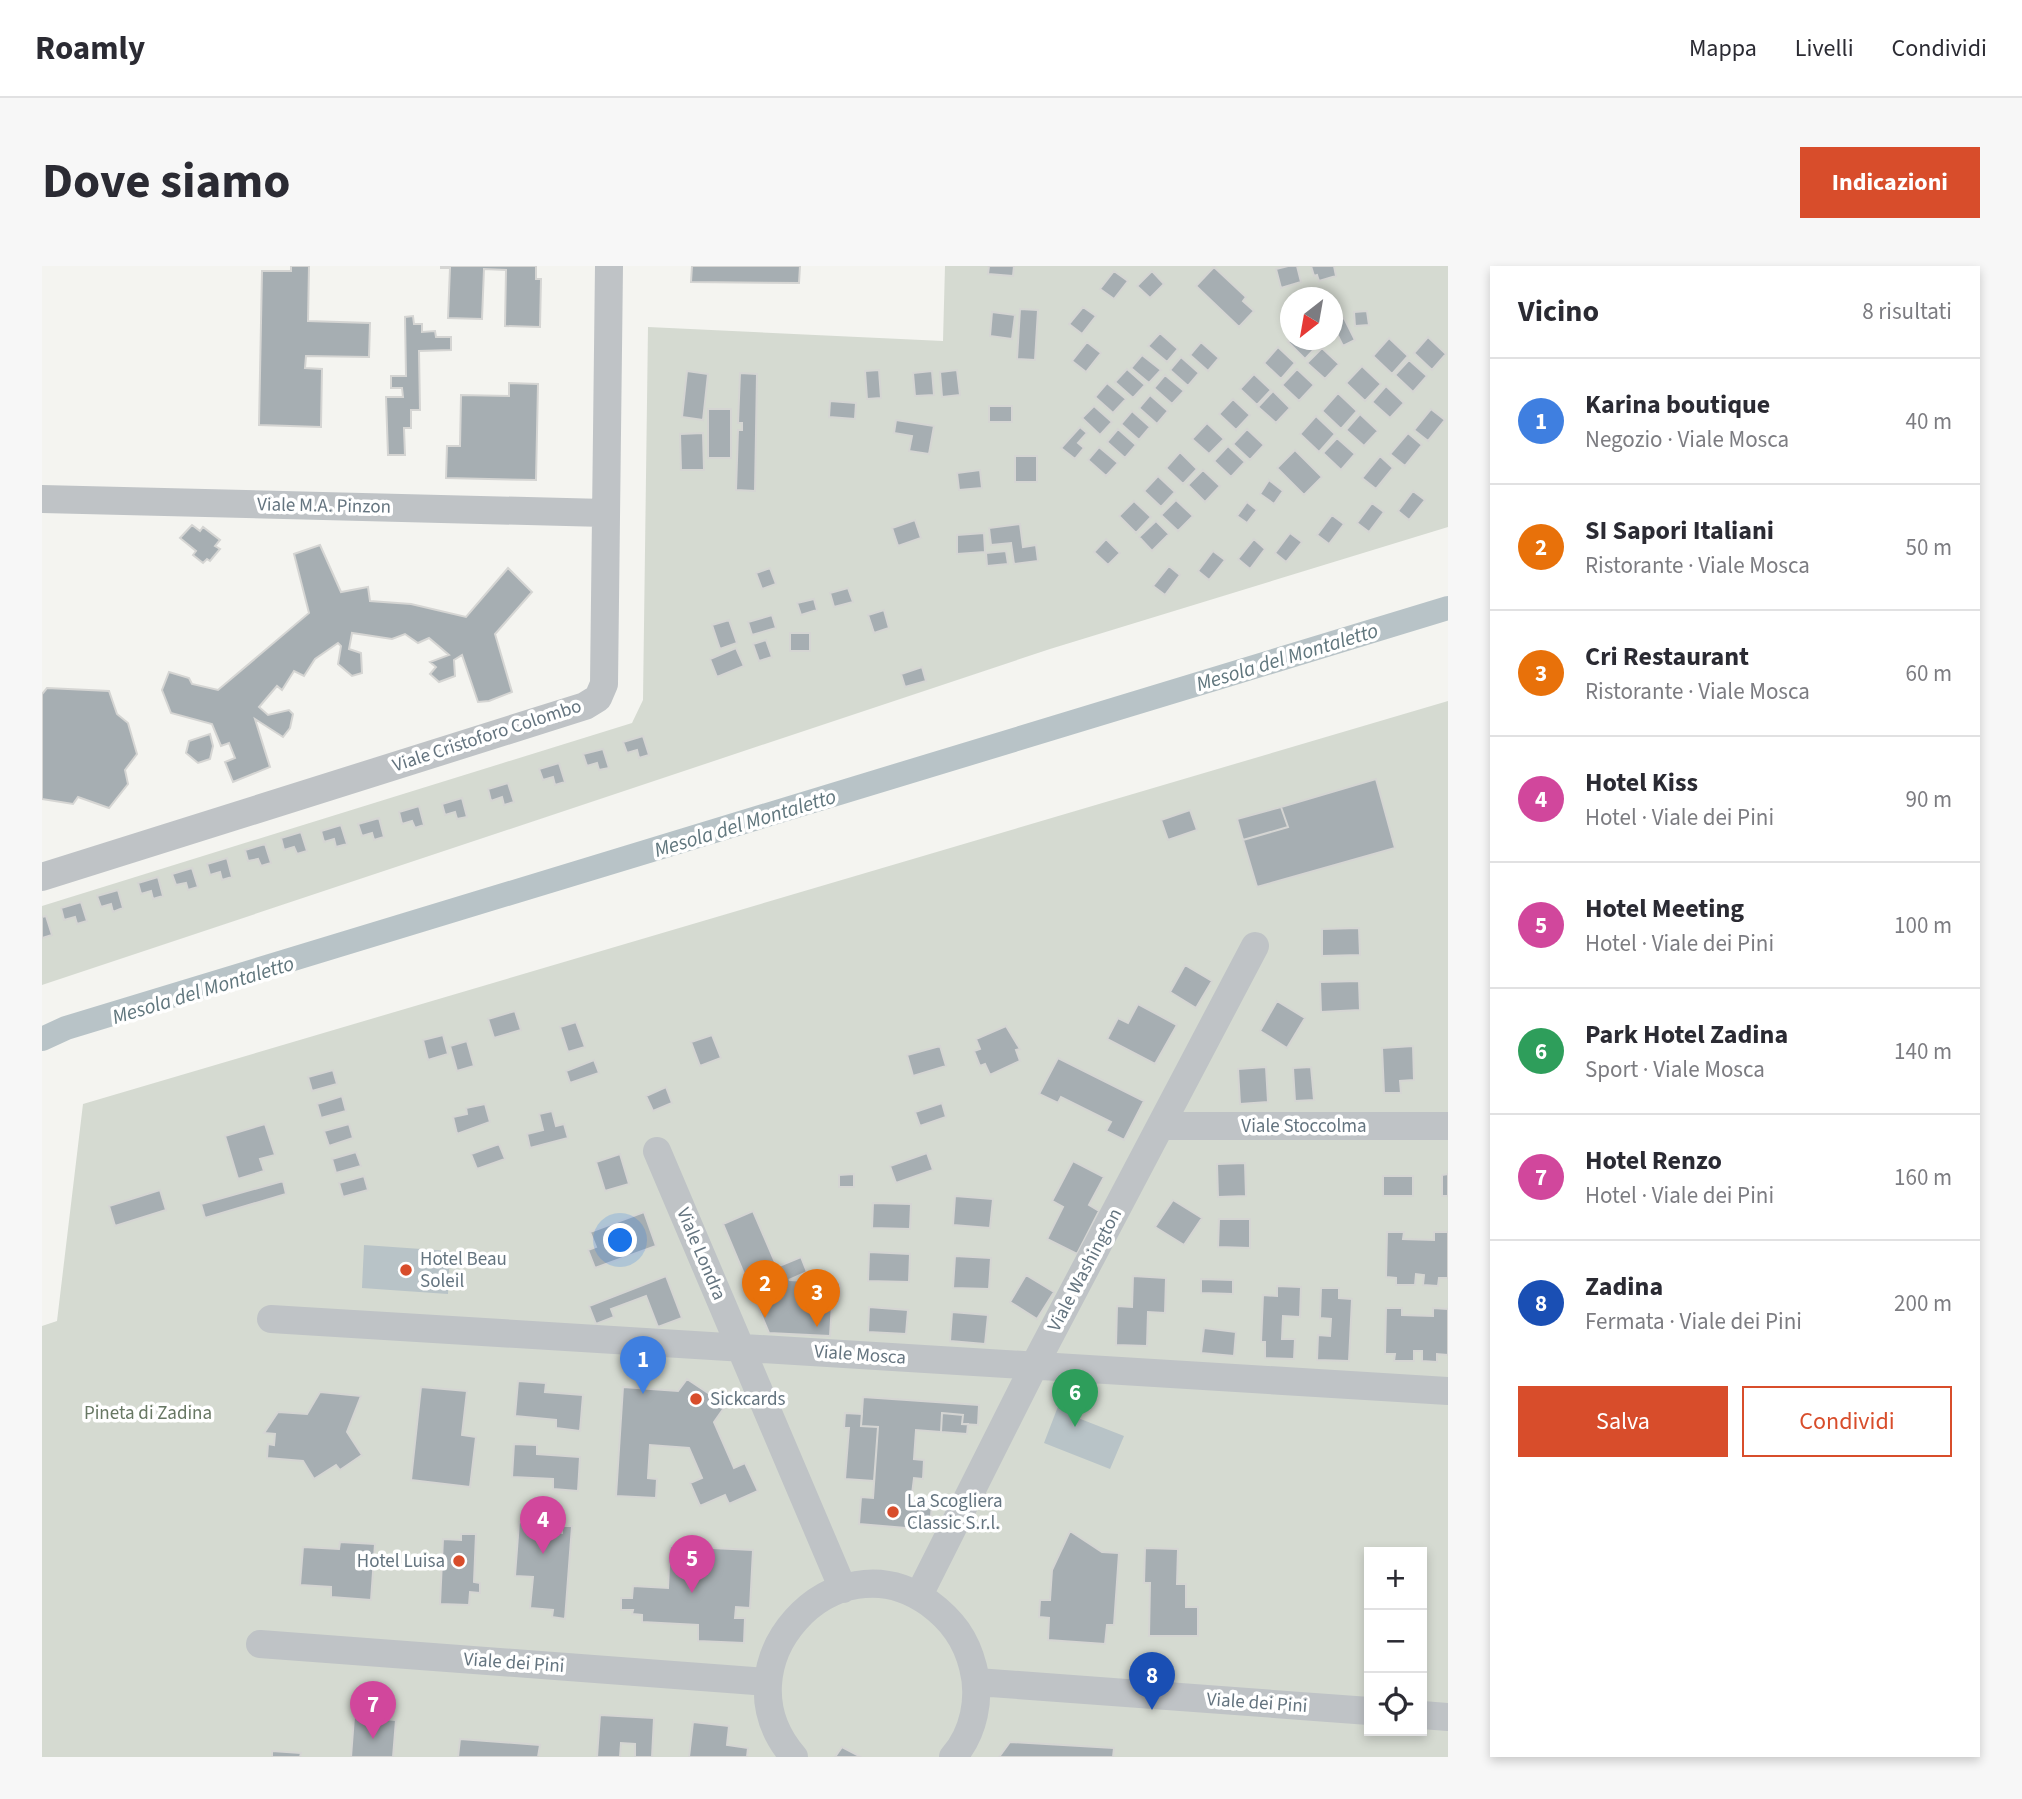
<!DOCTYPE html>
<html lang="it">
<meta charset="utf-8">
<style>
:root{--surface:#fff;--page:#f7f7f7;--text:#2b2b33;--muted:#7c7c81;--line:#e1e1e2;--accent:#d84d2b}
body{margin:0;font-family:"Source Sans 3",sans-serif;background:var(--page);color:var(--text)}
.controls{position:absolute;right:21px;bottom:21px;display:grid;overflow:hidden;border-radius:0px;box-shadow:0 4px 10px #0003}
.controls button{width:63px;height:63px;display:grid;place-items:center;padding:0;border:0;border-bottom:2px solid var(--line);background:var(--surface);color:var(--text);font:35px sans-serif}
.compass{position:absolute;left:1238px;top:21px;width:63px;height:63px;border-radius:50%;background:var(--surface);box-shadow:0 4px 10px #0003;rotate:211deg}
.you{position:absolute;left:579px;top:975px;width:24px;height:24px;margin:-18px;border:5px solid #fff;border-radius:50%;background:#1a73e8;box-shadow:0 0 0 10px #1a73e833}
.badge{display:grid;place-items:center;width:46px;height:46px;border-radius:50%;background:var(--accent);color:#fff;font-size:23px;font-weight:700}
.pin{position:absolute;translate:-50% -58px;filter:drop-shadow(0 2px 4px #0008)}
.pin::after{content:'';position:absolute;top:37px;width:24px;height:21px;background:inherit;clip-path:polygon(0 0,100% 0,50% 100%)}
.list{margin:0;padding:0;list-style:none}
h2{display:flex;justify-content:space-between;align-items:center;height:91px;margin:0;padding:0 28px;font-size:30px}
h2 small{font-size:23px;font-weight:400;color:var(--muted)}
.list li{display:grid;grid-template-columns:46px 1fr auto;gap:21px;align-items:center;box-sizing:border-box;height:126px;padding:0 28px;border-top:2px solid var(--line)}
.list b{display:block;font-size:26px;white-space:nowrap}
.list p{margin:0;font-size:23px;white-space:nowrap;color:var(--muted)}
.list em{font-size:23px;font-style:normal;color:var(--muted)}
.actions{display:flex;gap:14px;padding:21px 28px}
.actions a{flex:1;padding:16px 0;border:2px solid var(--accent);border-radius:0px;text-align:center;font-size:24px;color:var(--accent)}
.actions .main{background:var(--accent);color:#fff}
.icon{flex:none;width:38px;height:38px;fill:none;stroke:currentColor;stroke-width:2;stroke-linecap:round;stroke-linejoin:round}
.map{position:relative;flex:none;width:1406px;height:1491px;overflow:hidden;border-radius:0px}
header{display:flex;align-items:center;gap:42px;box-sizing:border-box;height:98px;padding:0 35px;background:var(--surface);border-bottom:2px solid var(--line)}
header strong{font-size:33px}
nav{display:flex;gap:38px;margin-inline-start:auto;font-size:24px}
.intro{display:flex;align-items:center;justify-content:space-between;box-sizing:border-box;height:168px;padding:0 42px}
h1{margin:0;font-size:49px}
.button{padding:18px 32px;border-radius:0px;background:var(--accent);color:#fff;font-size:24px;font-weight:700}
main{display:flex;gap:42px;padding:0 42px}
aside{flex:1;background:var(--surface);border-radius:0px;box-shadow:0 4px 10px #0003}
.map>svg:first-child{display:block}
.green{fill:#d5dad1;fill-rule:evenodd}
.water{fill:#b8c3c7}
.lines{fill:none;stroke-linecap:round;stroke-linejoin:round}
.canal{stroke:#b8c3c7;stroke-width:24}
.building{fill:#a6aeb2;stroke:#d5d5d3;stroke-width:2}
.minor{stroke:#bfc3c6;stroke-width:28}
.poi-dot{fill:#d84d2b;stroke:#fff;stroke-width:2.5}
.labels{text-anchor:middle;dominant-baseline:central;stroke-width:7;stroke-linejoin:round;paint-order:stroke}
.street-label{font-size:19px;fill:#64747f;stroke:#fff}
.poi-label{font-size:19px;fill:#64747f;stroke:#fff;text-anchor:start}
.park-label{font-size:19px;fill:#677763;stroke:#fff}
.water-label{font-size:21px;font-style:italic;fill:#60767d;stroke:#fff}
</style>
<header>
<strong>Roamly</strong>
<nav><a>Mappa</a><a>Livelli</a><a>Condividi</a></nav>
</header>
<div class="intro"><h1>Dove siamo</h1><a class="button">Indicazioni</a></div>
<main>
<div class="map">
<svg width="1406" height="1491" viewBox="0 0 1406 1491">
<rect width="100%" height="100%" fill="#f4f4f0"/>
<path class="green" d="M903,0H1406V261L1008,383L0,719V640L590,457L601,434L606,61L901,75ZM1248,32H1290V74H1248Z
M1406,435V1491H0V1060L15,1055L41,838ZM1327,1286H1380V1465H1327Z"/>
<path class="water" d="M322,979L408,985L406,1028L320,1022Z
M1020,1130L1040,1138L1036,1152L1082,1170L1068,1203L1002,1177Z"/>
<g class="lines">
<path class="canal" d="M0,773L24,762L1406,342"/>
</g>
<path class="building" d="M249,0H267L266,55L328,57L327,91L264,90L263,102L280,103L279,161L217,159L220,5H249Z
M399,0H494V13H499L498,61L463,60L464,4L442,3L440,53L406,52L408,2H399Z
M650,0H758L757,17L649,16Z
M947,0H972L971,10L946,8Z
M1246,0H1255L1259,16L1239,22L1234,3Z
M1269,0H1292L1294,10L1277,15L1275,9L1272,10Z
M1172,1L1204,31L1201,35L1212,45L1197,61L1154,20Z
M1072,5L1086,15L1072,33L1058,23Z
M1110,5L1122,18L1108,32L1095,20Z
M1041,41L1054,50L1040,68L1027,58Z
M978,43L996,44L993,94L975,93Z
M1325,45L1327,59L1313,60L1312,46Z
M950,46L973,49L970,73L948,70Z
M371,50L372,58H380V66L393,65L394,71H409V84L377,85L378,144H369V162H362L363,189H346L344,131H361L360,122H349V110H364L363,51Z
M1302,52L1313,74L1301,80L1290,58Z
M1118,67L1136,83L1125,96L1106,80Z
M1386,71L1404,88L1390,104L1372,87Z
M1347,72L1366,90L1350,108L1331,90Z
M1249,74H1274L1278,77L1263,93L1246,76Z
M1045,76L1059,87L1044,106L1030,95Z
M1159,76L1177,92L1166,105L1148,89Z
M1236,81L1253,97L1239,113L1222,97Z
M1280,82L1297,98L1283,113L1265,97Z
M1100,89L1119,104L1107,117L1089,102Z
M1139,91L1157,107L1146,120L1128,104Z
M1367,94L1385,110L1371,126L1353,109Z
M1320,100L1339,118L1323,135L1304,117Z
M1085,103L1103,119L1091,132L1073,116Z
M1255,103L1272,119L1257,135L1240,119Z
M837,104L839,132L825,133L823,105Z
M915,104L918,129L900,131L898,106Z
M645,105L666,108L661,154L640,151Z
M890,105L892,129L873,130L871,107Z
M698,107L715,108L713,225L694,224L696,164H700V157H696Z
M1212,108L1229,124L1215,139L1198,123Z
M1123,109L1142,125L1130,138L1112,122Z
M467,117L496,118L494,214L404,212L405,180H418L419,129L467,130Z
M1065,117L1084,133L1071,147L1053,131Z
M1344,120L1362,137L1348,152L1330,136Z
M1231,125L1248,142L1234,157L1216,141Z
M1296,127L1315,145L1299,163L1280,145Z
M1108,129L1126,145L1115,158L1097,142Z
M1191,133L1208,149L1194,164L1177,148Z
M788,135L814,137L813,153L787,151Z
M947,140H970V156H947Z
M1052,140L1070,156L1058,169L1040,152Z
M666,143H689V192H666Z
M1389,143L1403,154L1386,175L1372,164Z
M1090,145L1108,161L1097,174L1079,158Z
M1318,148L1336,165L1322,180L1304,164Z
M1274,150L1293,168L1277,186L1258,168Z
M854,154L892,160L887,188L867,185L870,170L852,167Z
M1165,157L1182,173L1167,188L1150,173Z
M1038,161L1045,167L1036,177L1042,182L1033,193L1019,182Z
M1076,163L1094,179L1083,192L1065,176Z
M1205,163L1222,179L1208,194L1191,178Z
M661,167L662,204H639L638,168Z
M1366,167L1380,179L1363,200L1348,188Z
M1295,172L1313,188L1299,204L1281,187Z
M1186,180L1203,196L1189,211L1172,195Z
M1057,181L1076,197L1064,210L1046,194Z
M1253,184L1280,211L1262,229L1235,202Z
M1138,186L1155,203L1141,218L1124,202Z
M973,190H995V216H973Z
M1338,190L1351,202L1334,223L1320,212Z
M938,204L940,222L917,224L915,207Z
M1161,204L1178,220L1163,236L1146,219Z
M1116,210L1133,226L1119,241L1102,225Z
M1227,214L1241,225L1232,238L1218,228Z
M1371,225L1383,234L1367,254L1356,245Z
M1134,234L1151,250L1136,265L1119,249Z
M1092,235L1109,251L1094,267L1077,250Z
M1205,236L1215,244L1205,257L1195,250Z
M1330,237L1342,246L1327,266L1315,257Z
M1290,249L1302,258L1287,278L1275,269Z
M873,254L879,272L856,280L850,262Z
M1114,255L1127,268L1110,285L1097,271Z
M978,258L981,281L994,279L996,295L972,298L969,277L949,279L947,262Z
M150,259L158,265L161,261L178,274L173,280L178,283L168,295L165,293L161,297L151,289L154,285L138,272Z
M942,267L943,286L915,288V269Z
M1248,267L1260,276L1244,296L1233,287Z
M1064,273L1078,287L1066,299L1052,286Z
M1212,273L1223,283L1208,303L1196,293Z
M278,279L299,326L326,321L328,335L369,338L424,351L466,302L490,326L453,368L470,426L447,435L436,436L420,389L412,394L413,410L397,416L388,408L394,401L388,396L407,389L387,372L376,377L363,368L350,373L310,367L307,383L319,387L320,407L310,410L296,398L299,380L296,377L273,393L262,410L252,405L240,424L235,420L217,441L226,449L247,444L251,448L248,462L241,471L213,453L228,501L191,516L183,496L193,492L187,477L179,480L170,458L129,447L120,424L127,406L147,412L150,418L176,424L267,347L252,288Z
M964,285L966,298L945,300L944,287Z
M1171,285L1183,294L1167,314L1156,305Z
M1127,300L1138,309L1123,329L1111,320Z
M728,302L734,318L720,323L714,307Z
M806,322L811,336L792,341L788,327Z
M772,333L775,344L759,349L755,337Z
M842,344L847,362L832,367L826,349Z
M730,349L734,362L710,369L706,356Z
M687,354L695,377L678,383L670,359Z
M748,367H768V385H748Z
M724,374L730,391L717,395L711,378Z
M694,382L702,400L675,411L668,393Z
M880,401L884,415L863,421L859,408Z
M5,422L67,425L75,448L86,457L95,488L83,504L86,518L67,542L36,531L31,538L0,533V428Z
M168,468L171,480L168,493L156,497L144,487L147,475Z
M601,470L607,489L597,492L595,484L585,487L581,476Z
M561,483L567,502L557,504L555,497L545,500L541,488Z
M517,497L523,516L513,519L511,511L501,514L497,503Z
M1334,513L1353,582L1215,621L1201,574L1246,561L1239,541Z
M466,517L472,536L462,539L460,531L449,535L446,523Z
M420,532L425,551L415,553L413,546L403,549L400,538Z
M377,540L382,559L373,562L370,555L360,558L357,546Z
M1239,541L1246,561L1201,574L1195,553Z
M1148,544L1155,564L1126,574L1119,554Z
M337,552L342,571L332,574L330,567L320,570L316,558Z
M299,559L305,578L294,581L292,573L282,576L279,565Z
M259,566L265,585L255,588L252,581L242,584L239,572Z
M223,578L229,597L219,600L216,593L206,595L203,584Z
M185,592L190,611L180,614L178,606L168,609L165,598Z
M150,602L156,621L146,624L144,617L134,619L130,608Z
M116,611L121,630L111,633L109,625L99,628L96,617Z
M76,624L81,642L71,646L69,638L59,641L55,630Z
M39,636L45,655L35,658L33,651L22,654L19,642Z
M4,650L10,669L0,672V651Z
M1317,662L1318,689L1280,690V663Z
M1143,699L1170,715L1154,742L1128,726Z
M1317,715L1318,744L1279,746L1278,716Z
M1235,735L1263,752L1245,782L1218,765Z
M1096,738L1135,759L1113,798L1065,773L1076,752L1086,757Z
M473,745L479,764L452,772L446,753Z
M534,756L543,781L526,786L518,761Z
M964,760L978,783L974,784L978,795L948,809L943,798L938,800L932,785L938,783L934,773Z
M401,769L406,788L386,794L381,774Z
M670,769L679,792L658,800L649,776Z
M425,775L432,800L415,805L408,780Z
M898,780L904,800L871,810L865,789Z
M1371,780L1372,814L1358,815L1359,827H1342L1340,782Z
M1016,792L1102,835L1082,874L1064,865L1069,856L1019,831L1016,837L997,828Z
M552,794L557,807L528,817L524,805Z
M1224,801L1226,836L1198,838L1196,803Z
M1269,801L1272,834L1253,835L1251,802Z
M291,804L295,818L270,825L266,811Z
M624,821L630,837L611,845L604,830Z
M300,830L304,845L279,852L275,838Z
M900,837L904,851L878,860L873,846Z
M443,838L448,856L415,868L411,851L425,848L424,842Z
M510,845L514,860L522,858L526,872L488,882L485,868L501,864L497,848Z
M223,858L233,889L218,893L222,905L196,913L183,870Z
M307,858L311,872L287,880L282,865Z
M457,878L463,893L435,903L429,888Z
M314,886L319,900L294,907L290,893Z
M885,887L891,904L854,917L848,900Z
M578,888L587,918L563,925L554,896Z
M1031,895L1062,911L1047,939L1057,945L1035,988L1005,973L1021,941L1010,935Z
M1203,897L1204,930L1176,931L1175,898Z
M812,908V921H797V909Z
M1406,908V930H1400V909Z
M322,910L326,924L301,931L297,917Z
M1341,910H1371V930H1341Z
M241,915L244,928L163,952L159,938Z
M118,924L124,944L73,960L67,940Z
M913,930L951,933L948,962L911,959Z
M1131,934L1160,952L1142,979L1113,961Z
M831,937L869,938L868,963L830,962Z
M711,945L735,1001L759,991L765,1006L747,1014L798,1017L797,1037H790L788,1070L727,1067L681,958Z
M602,946L614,980L553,1002L546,984L554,981L548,966Z
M1177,953H1208V982L1176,981Z
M1345,966H1362L1361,973L1392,974V966H1406V1012H1397L1396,1020L1381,1019L1382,1009L1374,1008L1373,1019H1354V1012L1344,1011Z
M827,986L868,988L867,1016L826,1015Z
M913,990L949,992L947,1023L911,1022Z
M984,1009L1012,1026L995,1053L968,1036Z
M624,1010L640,1052L616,1061L604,1030L569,1043L572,1051L554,1058L547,1040Z
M1091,1010L1124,1012L1123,1047L1106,1046L1105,1080L1074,1079L1075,1040L1090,1041Z
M1159,1013L1191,1014V1028L1159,1027Z
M1235,1020L1259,1021L1258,1051L1241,1050L1240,1073H1253L1252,1093L1223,1092V1076H1219L1221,1029L1235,1030Z
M1279,1022H1297V1032L1310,1033L1307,1095L1275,1094L1276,1069L1288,1070L1289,1053L1278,1052Z
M827,1041L866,1044L864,1068L826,1066Z
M1344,1042H1360V1049L1391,1050V1042L1406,1043V1089L1395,1088V1096L1380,1095V1085H1372V1095H1352L1353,1088H1343Z
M910,1046L946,1049L943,1078L908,1075Z
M1162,1062L1194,1066L1192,1090L1159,1087Z
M645,1113L684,1139L672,1156L692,1202L703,1197L716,1225L687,1238L683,1229L658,1240L648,1217L660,1212L647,1182L608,1179L606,1212L615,1213L614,1232L574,1230L581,1121L636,1125Z
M476,1115L504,1117L503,1126L541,1129L538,1165L514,1162V1154L473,1150Z
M379,1121L425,1125L420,1169L434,1171L428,1221L369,1214Z
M278,1126L319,1130L305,1166L320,1189L298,1204L294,1199L272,1213L261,1195L225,1192L226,1178L232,1179L233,1168L222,1167L236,1146L265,1148Z
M821,1131L937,1139L936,1159L920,1158L921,1149L900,1147L899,1166L874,1164L872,1193L882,1194L881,1213L872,1212L869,1236L890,1237L888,1264L817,1258L819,1231L831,1232L836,1161L819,1160Z
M803,1147L820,1148L819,1160L836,1161L832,1215L803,1213L807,1162H802Z
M900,1147L921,1149L920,1158H926L925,1168L899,1166Z
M472,1178L495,1179V1188L538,1191L536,1225L511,1223V1213L470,1211Z
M477,1256L493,1257L492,1264L520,1267V1260H530L523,1353L510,1351L511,1344L488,1342L491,1311L473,1310Z
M1028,1265L1060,1286L1077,1287L1072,1359H1065L1063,1378L1006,1374L1007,1352L997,1351L998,1334H1008L1010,1304Z
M419,1268H434L432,1316L438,1317V1327L428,1326L427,1339L398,1338L401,1273L419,1274Z
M298,1276L333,1278L329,1334L289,1331V1321L258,1319L261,1281L297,1283Z
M628,1280L711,1284L708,1342L694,1341L693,1352H703L702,1377L656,1375V1359L600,1356V1349L590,1348L591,1344H579V1332H590L591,1320L626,1322Z
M1103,1282L1136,1283L1135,1318H1144V1341H1156V1370H1107L1108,1317H1102Z
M558,1449L612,1452L610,1491H593V1478L579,1477L578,1491H555Z
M312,1451L354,1454L351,1491H309Z
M651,1456L687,1460L685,1479L706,1482L705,1491H647Z
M418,1473L498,1479L496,1491H416Z
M968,1476L1072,1482L1071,1491H957Z
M800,1481L819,1491H793Z
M230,1485L259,1487L258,1491H230Z"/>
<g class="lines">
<path class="minor" d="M0,233L563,247
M0,611L543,440L556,432L562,418L567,0
M1119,860H1406
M615,885L801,1323
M229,1053L1406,1125
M877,1329L992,1100L1213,680
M218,1378L726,1416
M935,1416L1327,1445
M1380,1449L1406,1451
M752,1491C672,1399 792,1268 887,1337C910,1354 924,1373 931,1401C939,1432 932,1467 911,1491"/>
</g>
<g class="poi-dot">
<circle cx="364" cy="1004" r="7"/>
<circle cx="654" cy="1133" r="7"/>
<circle cx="851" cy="1246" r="7"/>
<circle cx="417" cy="1295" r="7"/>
</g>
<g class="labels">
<g class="street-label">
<text transform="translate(282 240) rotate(1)">Viale M.A. Pinzon</text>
<text transform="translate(445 470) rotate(-18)">Viale Cristoforo Colombo</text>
<text x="1262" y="860">Viale Stoccolma</text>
<text transform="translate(659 988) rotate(67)">Viale Londra</text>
<text transform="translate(1043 1004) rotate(-62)">Viale Washington</text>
<text transform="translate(818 1089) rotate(4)">Viale Mosca</text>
<text transform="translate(472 1397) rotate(4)">Viale dei Pini</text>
<text transform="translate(1215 1437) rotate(4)">Viale dei Pini</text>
</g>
<g class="poi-label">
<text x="378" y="993">Hotel Beau<tspan x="378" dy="22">Soleil</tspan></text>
<text x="668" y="1133">Sickcards</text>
<text x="865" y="1235">La Scogliera<tspan x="865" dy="22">Classic S.r.l.</tspan></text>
<text x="403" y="1295" text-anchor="end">Hotel Luisa</text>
</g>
<g class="park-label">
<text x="106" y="1147">Pineta di Zadina</text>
</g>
<g class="water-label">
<text transform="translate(1245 391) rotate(-17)">Mesola del Montaletto</text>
<text transform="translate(703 557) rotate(-17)">Mesola del Montaletto</text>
<text transform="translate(161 724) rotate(-17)">Mesola del Montaletto</text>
</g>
</g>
</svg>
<div class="controls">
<button>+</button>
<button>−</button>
<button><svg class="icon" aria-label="locate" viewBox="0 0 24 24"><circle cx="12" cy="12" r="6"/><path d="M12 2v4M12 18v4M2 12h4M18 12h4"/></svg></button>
</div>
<svg class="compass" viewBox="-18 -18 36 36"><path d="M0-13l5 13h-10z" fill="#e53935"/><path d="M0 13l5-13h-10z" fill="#7c7c81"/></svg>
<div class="you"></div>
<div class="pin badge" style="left:601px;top:1128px;background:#3f7fe0">1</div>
<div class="pin badge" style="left:723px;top:1052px;background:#e8710a">2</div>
<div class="pin badge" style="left:775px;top:1061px;background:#e8710a">3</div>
<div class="pin badge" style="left:501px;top:1288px;background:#d1479c">4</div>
<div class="pin badge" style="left:650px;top:1327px;background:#d1479c">5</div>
<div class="pin badge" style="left:1033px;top:1161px;background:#2e9e5b">6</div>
<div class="pin badge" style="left:331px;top:1473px;background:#d1479c">7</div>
<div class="pin badge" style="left:1110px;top:1444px;background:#1a4fb4">8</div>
</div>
<aside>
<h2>Vicino<small>8 risultati</small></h2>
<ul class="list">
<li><span class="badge" style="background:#3f7fe0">1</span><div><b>Karina boutique</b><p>Negozio · Viale Mosca</p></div><em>40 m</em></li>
<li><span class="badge" style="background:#e8710a">2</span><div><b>SI Sapori Italiani</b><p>Ristorante · Viale Mosca</p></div><em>50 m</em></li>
<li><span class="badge" style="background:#e8710a">3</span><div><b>Cri Restaurant</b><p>Ristorante · Viale Mosca</p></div><em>60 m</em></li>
<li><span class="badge" style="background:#d1479c">4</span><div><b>Hotel Kiss</b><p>Hotel · Viale dei Pini</p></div><em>90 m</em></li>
<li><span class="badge" style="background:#d1479c">5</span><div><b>Hotel Meeting</b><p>Hotel · Viale dei Pini</p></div><em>100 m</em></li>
<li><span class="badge" style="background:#2e9e5b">6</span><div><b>Park Hotel Zadina</b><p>Sport · Viale Mosca</p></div><em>140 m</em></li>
<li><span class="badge" style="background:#d1479c">7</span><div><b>Hotel Renzo</b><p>Hotel · Viale dei Pini</p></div><em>160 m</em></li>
<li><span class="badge" style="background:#1a4fb4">8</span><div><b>Zadina</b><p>Fermata · Viale dei Pini</p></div><em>200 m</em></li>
</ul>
<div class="actions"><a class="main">Salva</a><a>Condividi</a></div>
</aside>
</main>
